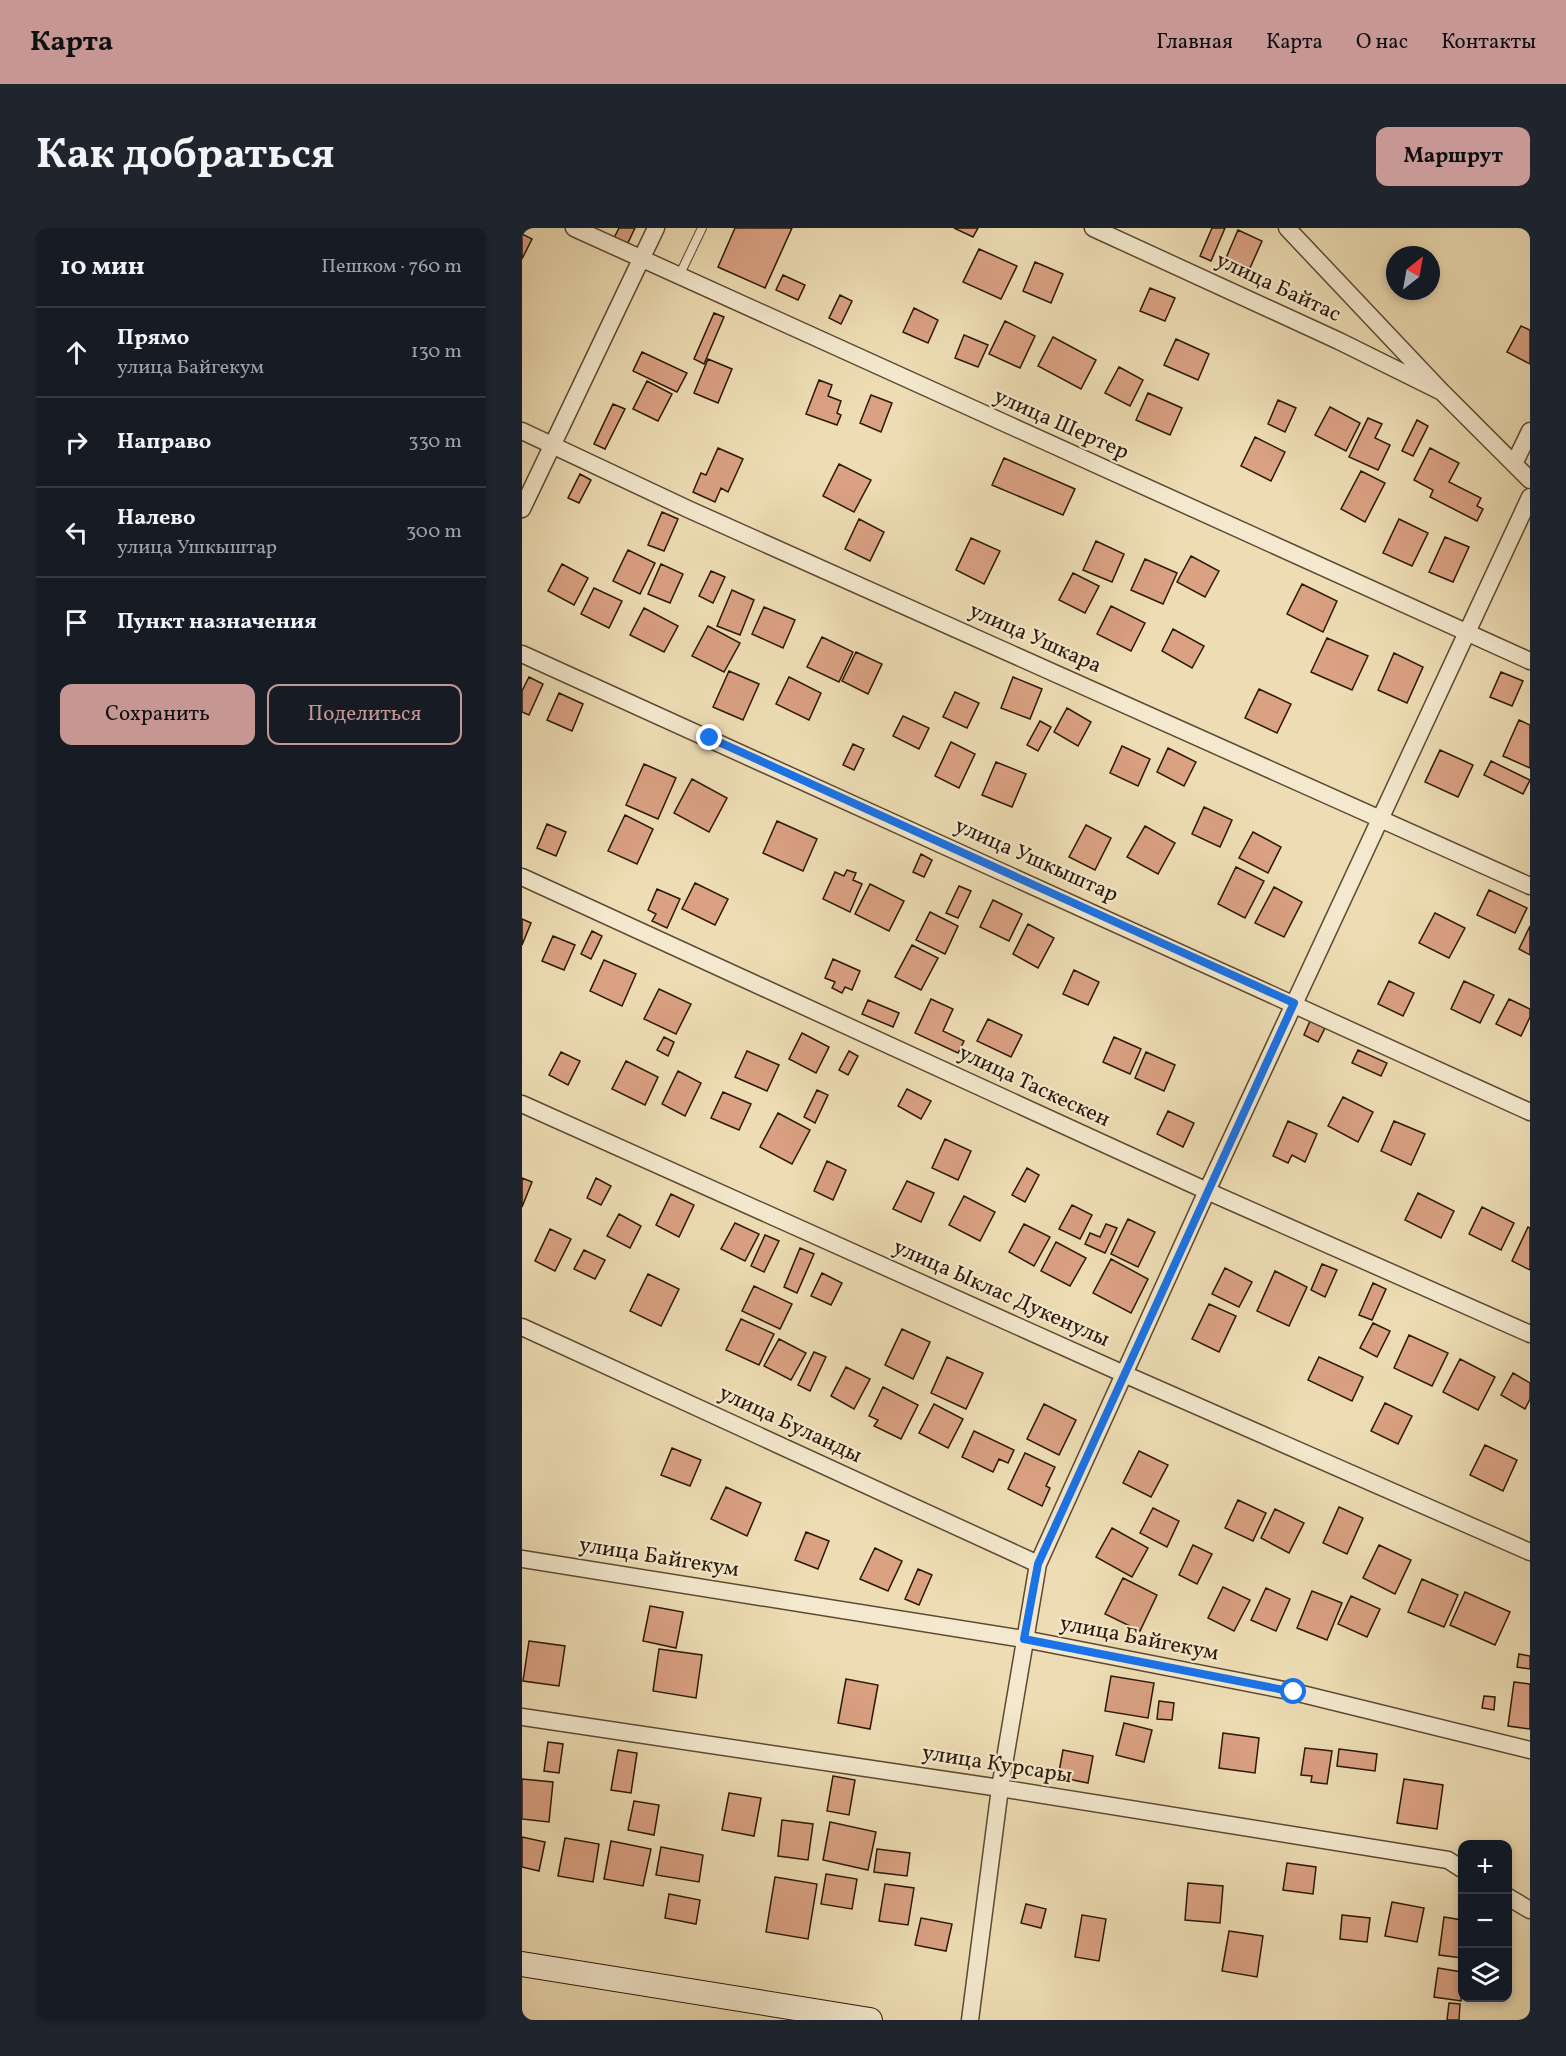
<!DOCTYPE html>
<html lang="ru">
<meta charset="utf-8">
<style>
:root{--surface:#171b24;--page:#20242c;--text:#f1f3f6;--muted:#9ea1a6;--line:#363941;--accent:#c59692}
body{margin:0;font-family:Vollkorn,serif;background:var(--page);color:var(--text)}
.controls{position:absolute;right:18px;bottom:18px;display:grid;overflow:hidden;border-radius:12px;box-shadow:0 3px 9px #0003}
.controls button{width:54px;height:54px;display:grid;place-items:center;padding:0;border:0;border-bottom:2px solid var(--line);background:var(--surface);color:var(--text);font:30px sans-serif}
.compass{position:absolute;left:864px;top:18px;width:54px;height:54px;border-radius:50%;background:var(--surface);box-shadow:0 3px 9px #0003;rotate:31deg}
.stop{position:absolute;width:18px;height:18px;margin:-14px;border:4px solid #1a73e8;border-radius:50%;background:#fff}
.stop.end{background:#1a73e8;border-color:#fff;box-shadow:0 2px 6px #0008}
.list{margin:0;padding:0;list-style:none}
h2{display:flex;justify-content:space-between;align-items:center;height:78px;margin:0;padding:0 24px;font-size:26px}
h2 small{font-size:20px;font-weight:400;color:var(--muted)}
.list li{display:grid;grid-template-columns:39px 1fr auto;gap:18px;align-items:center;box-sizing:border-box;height:90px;padding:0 24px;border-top:2px solid var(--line)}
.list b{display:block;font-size:22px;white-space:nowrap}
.list p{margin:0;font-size:20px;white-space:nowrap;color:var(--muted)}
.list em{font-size:20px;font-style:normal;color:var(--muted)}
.actions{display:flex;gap:12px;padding:18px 24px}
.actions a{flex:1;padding:14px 0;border:2px solid var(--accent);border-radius:12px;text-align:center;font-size:21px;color:var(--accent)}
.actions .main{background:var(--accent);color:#111}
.icon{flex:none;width:33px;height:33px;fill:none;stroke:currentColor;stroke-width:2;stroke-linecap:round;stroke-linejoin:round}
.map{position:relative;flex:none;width:1008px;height:1792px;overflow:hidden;border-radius:12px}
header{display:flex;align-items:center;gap:36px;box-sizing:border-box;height:84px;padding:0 30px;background:var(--accent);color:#111}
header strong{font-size:28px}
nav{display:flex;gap:33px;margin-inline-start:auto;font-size:21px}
.intro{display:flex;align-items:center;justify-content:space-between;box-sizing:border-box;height:144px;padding:0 36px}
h1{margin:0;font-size:42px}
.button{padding:15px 27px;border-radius:12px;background:var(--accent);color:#111;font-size:21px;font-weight:700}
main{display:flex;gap:36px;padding:0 36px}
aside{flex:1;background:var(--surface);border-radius:12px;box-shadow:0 3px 9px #0003}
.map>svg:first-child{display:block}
.building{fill:#daa183;stroke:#2b1807;stroke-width:1.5}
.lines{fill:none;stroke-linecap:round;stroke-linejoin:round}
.lane-casing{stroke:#5c4932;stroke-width:10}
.street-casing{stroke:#5c4932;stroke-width:19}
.secondary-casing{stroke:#2b1807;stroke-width:26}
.lane{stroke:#f4e9ce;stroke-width:8}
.street{stroke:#f4e9ce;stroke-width:16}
.secondary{stroke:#f4e9ce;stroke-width:24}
.route{stroke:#1a73e8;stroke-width:8}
.labels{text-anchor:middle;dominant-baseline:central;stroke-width:4.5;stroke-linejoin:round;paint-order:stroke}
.street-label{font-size:22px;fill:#2b1807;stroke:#f4e9ce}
</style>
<header>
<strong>Карта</strong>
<nav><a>Главная</a><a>Карта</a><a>О нас</a><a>Контакты</a></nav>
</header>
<div class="intro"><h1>Как добраться</h1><a class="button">Маршрут</a></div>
<main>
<aside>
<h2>10 мин<small>Пешком · 760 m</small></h2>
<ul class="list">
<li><svg class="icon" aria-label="ahead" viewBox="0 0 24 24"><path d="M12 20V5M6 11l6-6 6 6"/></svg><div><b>Прямо</b><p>улица Байгекум</p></div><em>130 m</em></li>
<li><svg class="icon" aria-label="right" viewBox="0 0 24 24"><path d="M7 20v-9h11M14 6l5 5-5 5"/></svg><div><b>Направо</b></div><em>330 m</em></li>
<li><svg class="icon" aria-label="left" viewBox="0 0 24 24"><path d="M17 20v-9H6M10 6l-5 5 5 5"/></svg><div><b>Налево</b><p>улица Ушкыштар</p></div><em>300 m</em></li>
<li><svg class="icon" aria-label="arrive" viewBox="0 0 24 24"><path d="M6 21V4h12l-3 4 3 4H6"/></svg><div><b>Пункт назначения</b></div></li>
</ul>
<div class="actions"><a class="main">Сохранить</a><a>Поделиться</a></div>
</aside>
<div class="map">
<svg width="1008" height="1792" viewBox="0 0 1008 1792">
<rect width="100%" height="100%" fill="#eeddb4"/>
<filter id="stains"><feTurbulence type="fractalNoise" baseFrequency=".00333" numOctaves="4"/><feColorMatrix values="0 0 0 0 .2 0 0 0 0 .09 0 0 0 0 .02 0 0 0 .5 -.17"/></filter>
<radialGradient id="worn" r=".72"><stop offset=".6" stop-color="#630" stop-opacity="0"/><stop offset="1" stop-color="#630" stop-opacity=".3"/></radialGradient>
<path class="building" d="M97,0H113L104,19L91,12Z
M213,0H270L243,60L196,39Z
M432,0H456L451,9Z
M690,0H703L689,33L678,28Z
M716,2L740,13L728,40L704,30Z
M0,6L10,11L0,31Z
M457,21L495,38L479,71L441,54Z
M513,34L541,46L529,75L501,63Z
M261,47L283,57L276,72L254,62Z
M628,60L653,70L643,93L618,83Z
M318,67L330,73L319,96L307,90Z
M392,80L416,92L406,115L381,104Z
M192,85L202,89L182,136L172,131Z
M483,93L513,108L498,140L467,126Z
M999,98L1008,102V136L985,124Z
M442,107L466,117L456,139L433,130Z
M531,109L574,132L559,161L516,138Z
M654,111L687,126L676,152L642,137Z
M120,124L165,145L155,164L111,143Z
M186,131L210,141L196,175L172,165Z
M597,139L621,152L608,178L583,165Z
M297,152L310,157L306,168L319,173L315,185L319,187L315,197L284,186Z
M125,153L150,166L136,193L111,181Z
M626,165L660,180L648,207L614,192Z
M349,167L370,175L359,204L338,195Z
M756,172L774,180L763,204L746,196Z
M91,176L103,181L83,221L72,216Z
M808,179L838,195L824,223L793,207Z
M846,190L860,196L853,210L868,217L856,242L827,229Z
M895,192L906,198L891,228L880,223Z
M733,209L763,224L749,253L719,238Z
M196,220L221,231L206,264L199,260L193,274L171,264L179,245L184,247Z
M908,220L937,235L927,254L959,270L955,278L961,281L955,293L908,269L911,262L892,252Z
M482,230L553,261L541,287L470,257Z
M317,236L349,252L332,284L301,268Z
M839,243L863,255L843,294L819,281Z
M58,246L69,252L57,275L46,270Z
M140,284L156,291L142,323L126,317Z
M337,291L362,304L348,333L323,321Z
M877,291L906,305L890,338L861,325Z
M923,309L947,319L931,354L907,344Z
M449,310L478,323L462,356L434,342Z
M574,313L602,326L590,354L561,342Z
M106,322L133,335L118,366L91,353Z
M669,328L697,343L683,369L655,354Z
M623,331L655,345L641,376L609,362Z
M40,336L66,350L52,377L26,363Z
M139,336L161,346L148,375L126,366Z
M189,343L203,349L191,375L177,368Z
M551,345L577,358L563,385L537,372Z
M780,356L815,373L801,404L765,386Z
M72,360L100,373L87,400L59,386Z
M210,362L232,372L218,407L195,398Z
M589,378L623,395L609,423L575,406Z
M242,379L273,392L261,420L230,406Z
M122,380L156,398L142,424L108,407Z
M186,398L218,415L202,444L170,428Z
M651,401L682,418L670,440L640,423Z
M300,409L331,424L317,454L285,439Z
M805,410L846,428L830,462L789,444Z
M334,424L360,436L346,466L320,453Z
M872,425L901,439L885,475L856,462Z
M207,443L237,456L221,492L191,479Z
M979,444L1001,453L990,478L968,469Z
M7,449L21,456L7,487L0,484V463Z
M267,449L299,465L287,492L254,476Z
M491,449L520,461L508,491L479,480Z
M737,461L769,476L755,505L723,490Z
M433,464L457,475L445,500L421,489Z
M37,465L61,476L50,503L25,492Z
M545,480L569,494L556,518L532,504Z
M381,488L407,500L397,521L371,508Z
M997,492L1008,497V540L981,528Z
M518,493L529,499L516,523L505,517Z
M429,514L453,526L437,560L413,548Z
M331,516L342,521L332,542L321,537Z
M600,518L628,531L616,558L588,545Z
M646,520L674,534L662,558L635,544Z
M918,522L951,537L936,569L903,554Z
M969,533L1008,552L1001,566L962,547Z
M474,534L504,546L490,579L460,567Z
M122,536L154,550L136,591L104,577Z
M170,551L205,570L187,604L152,585Z
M682,579L710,592L698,619L670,606Z
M103,587L131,601L115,636L86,623Z
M255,593L295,611L281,643L241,625Z
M25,596L44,604L34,628L15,620Z
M564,597L589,610L573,642L547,629Z
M623,598L653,615L636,646L605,629Z
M731,604L759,619L746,645L717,630Z
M399,626L410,632L402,649L391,644Z
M714,639L742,653L723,690L696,676Z
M325,642L334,645L331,652L340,656L328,684L301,671L313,644L322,648Z
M173,655L206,671L193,697L160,681Z
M348,656L382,673L367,703L333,686Z
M437,658L449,663L436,690L424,685Z
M752,659L780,674L762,709L733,695Z
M135,661L158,671L145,700L130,693L134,686L126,682Z
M967,662L1005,680L993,705L955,687Z
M471,672L500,686L487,713L458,699Z
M408,684L436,698L423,726L394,712Z
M913,685L943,700L927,730L897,715Z
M0,691L9,695L0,717Z
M506,696L532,710L516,740L491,726Z
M1008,698V727L997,721Z
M70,703L80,708L69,731L59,726Z
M31,708L53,717L42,742L20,733Z
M390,717L416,730L399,762L373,749Z
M311,731L338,743L330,762L323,759L320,765L310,760L313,754L303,750Z
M82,732L114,746L100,778L68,763Z
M552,742L577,754L566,777L541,766Z
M867,753L892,765L881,788L856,776Z
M942,753L972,767L958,795L929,781Z
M137,761L169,776L154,806L122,791Z
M409,771L431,781L421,803L442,813L436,825L393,805Z
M987,771L1008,781V789L999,808L974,796Z
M346,772L377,785L371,799L340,786Z
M466,791L500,807L489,829L455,813Z
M788,793L803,800L796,814L782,807Z
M280,805L307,819L294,845L267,831Z
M142,809L152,814L146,828L135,822Z
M592,809L619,821L608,846L581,834Z
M836,822L865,835L859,848L830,835Z
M225,823L257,837L245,863L213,849Z
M327,823L336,828L326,847L317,842Z
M39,824L58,833L46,857L27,847Z
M624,824L653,837L642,863L613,850Z
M104,833L136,849L123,877L90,861Z
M156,843L179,855L163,888L140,876Z
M385,861L409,873L399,891L376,878Z
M295,862L306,867L293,895L282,889Z
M201,864L229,876L217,902L189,890Z
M821,869L851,884L836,914L806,898Z
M646,883L672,895L661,919L635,906Z
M256,885L288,902L270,936L238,919Z
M766,893L795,906L783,934L770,927L766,935L751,928Z
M872,893L903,906L889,937L859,923Z
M423,911L449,923L436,952L410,940Z
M305,933L324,942L311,972L292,963Z
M505,940L517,947L503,974L490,967Z
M0,950L10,954L0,979Z
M74,950L89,958L79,977L65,970Z
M385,953L412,965L399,994L371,981Z
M896,965L932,983L919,1010L883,992Z
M149,966L172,977L157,1009L134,997Z
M442,968L473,984L458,1013L427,997Z
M550,977L570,987L558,1011L537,1001Z
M960,979L992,995L979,1022L947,1006Z
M97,986L119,998L108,1020L85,1008Z
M606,991L633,1004L616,1039L589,1026Z
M213,995L237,1006L223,1033L199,1021Z
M502,996L528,1009L512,1038L487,1024Z
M584,996L595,1000L583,1025L563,1016L568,1005L578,1009Z
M1006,999L1008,1000V1042L990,1033Z
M28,1001L49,1011L33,1043L13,1033Z
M243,1007L257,1013L242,1044L229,1038Z
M534,1014L564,1030L548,1058L519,1043Z
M278,1020L292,1026L275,1065L262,1059Z
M62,1022L83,1032L73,1051L52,1041Z
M589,1031L626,1051L609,1085L571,1065Z
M800,1036L815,1042L803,1069L789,1062Z
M703,1040L730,1054L717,1079L690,1066Z
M753,1043L785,1059L767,1098L735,1083Z
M300,1045L320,1055L309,1077L289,1068Z
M126,1046L157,1061L139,1098L108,1083Z
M851,1055L864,1061L850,1092L837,1087Z
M232,1058L270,1076L258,1101L220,1083Z
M687,1076L714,1088L697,1124L670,1111Z
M219,1091L252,1106L237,1137L204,1122Z
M851,1095L868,1103L855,1129L838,1120Z
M380,1101L408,1114L391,1151L363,1137Z
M887,1107L926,1125L910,1158L872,1140Z
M257,1111L284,1125L269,1152L242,1138Z
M292,1124L304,1129L288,1163L276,1157Z
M425,1129L461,1145L444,1181L409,1165Z
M797,1129L841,1149L830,1173L786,1152Z
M938,1131L973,1149L956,1182L921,1164Z
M324,1139L348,1151L332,1181L309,1168Z
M991,1145L1008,1155V1171L1003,1181L979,1167Z
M361,1159L396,1177L379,1211L352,1198L356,1192L347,1188Z
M863,1175L890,1188L876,1216L849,1203Z
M412,1176L441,1191L426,1220L397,1205Z
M522,1176L554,1192L537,1227L505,1211Z
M452,1203L492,1222L486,1235L477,1231L471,1244L440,1229Z
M963,1217L995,1232L981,1263L948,1247Z
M150,1220L179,1232L168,1258L139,1247Z
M617,1223L646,1237L629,1269L601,1255Z
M503,1225L533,1239L524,1258L528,1260L520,1278L486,1261Z
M204,1259L239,1275L225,1308L189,1291Z
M716,1272L744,1285L731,1313L703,1300Z
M817,1279L841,1290L825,1326L801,1315Z
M631,1280L657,1293L645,1319L618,1305Z
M753,1281L782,1295L767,1325L739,1310Z
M590,1300L626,1320L610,1349L574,1329Z
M284,1304L307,1313L296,1341L273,1332Z
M671,1317L690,1326L675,1356L657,1347Z
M857,1317L889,1332L873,1366L841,1350Z
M353,1320L380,1333L366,1363L338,1351Z
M396,1341L410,1347L397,1377L383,1371Z
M601,1350L635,1367L618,1403L583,1386Z
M900,1351L936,1367L922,1399L886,1384Z
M701,1359L728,1372L712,1403L686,1390Z
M744,1360L768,1371L754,1403L729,1392Z
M790,1363L820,1375L805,1412L775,1400Z
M943,1364L988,1384L973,1417L928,1397Z
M829,1368L858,1381L845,1409L816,1396Z
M128,1378L161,1384L154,1420L121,1413Z
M7,1413L43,1418L37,1458L1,1453Z
M137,1421L180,1427L174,1470L131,1463Z
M997,1426L1008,1428V1441L995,1439Z
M589,1448L632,1455L626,1490L583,1483Z
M324,1451L356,1457L348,1501L316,1495Z
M992,1454L1008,1456V1501L986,1498Z
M962,1468L973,1469L972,1482L960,1480Z
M637,1473L652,1475L650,1492L635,1491Z
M602,1495L630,1502L622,1534L594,1527Z
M701,1505L737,1510L733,1545L697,1540Z
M26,1514L41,1516L37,1545L22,1543Z
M783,1520L810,1523L805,1556L789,1554L790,1548L779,1547Z
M817,1521L855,1526L853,1543L815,1538Z
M96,1522L115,1525L109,1565L89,1562Z
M541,1522L571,1528L566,1555L536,1549Z
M311,1548L333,1552L327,1587L305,1583Z
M0,1551L31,1554L27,1594L0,1591Z
M882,1551L921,1557L915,1601L875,1595Z
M207,1565L239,1570L232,1608L200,1602Z
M112,1573L137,1577L132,1607L106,1602Z
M260,1592L291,1596L286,1632L256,1628Z
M308,1594L354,1604L346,1642L301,1632Z
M0,1609L23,1614L17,1643L0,1639Z
M43,1610L77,1616L71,1654L36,1648Z
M89,1613L129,1621L121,1658L82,1651Z
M139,1619L181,1627L177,1654L134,1647Z
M355,1621L388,1625L385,1648L352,1644Z
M765,1635L794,1639L791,1666L761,1662Z
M304,1646L335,1651L330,1681L299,1676Z
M253,1649L295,1656L286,1711L244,1704Z
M666,1655L701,1658L698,1695L663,1692Z
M363,1656L392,1660L386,1697L357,1693Z
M147,1666L178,1672L174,1696L143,1690Z
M870,1674L902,1680L895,1714L863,1708Z
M504,1676L524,1681L519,1700L499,1695Z
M560,1687L584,1691L577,1733L553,1729Z
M820,1687L848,1690L845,1714L818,1711Z
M922,1689L940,1692V1730L917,1727Z
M399,1690L430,1696L424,1723L393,1717Z
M707,1703L741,1708L735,1749L700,1743Z
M916,1740L940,1744L939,1773L912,1769Z
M927,1775L938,1776L937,1792H925Z"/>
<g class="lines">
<defs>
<path id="lane" d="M157,48L180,0"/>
<path id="street" d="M52,0L1008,433
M571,0L817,113L920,164
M765,0L920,164L1008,252
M0,203L168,282L1008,658
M992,236L1008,203
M0,281L134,0
M0,426L1008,884
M0,649L685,963L1008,1106
M0,876L602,1146L1008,1324
M0,1099L516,1336
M0,1331L502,1411L772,1464L1008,1522
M0,1489L478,1560L926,1632L940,1641
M986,1669L1008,1682
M448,1792L478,1560L516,1336L685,963L1008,269"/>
<path id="secondary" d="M0,1736L348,1792"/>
</defs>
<use href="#lane" class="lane-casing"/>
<use href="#street" class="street-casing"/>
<use href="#secondary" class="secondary-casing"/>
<use href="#lane" class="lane"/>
<use href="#street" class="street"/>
<use href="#secondary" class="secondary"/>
</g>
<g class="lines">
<path class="route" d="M188,510L772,775L516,1336L502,1411L772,1464"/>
</g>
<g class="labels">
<g class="street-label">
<text transform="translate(756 60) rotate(25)">улица Байтас</text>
<text transform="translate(539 197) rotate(24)">улица Шертер</text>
<text transform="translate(513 411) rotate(24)">улица Ушкара</text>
<text transform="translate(514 633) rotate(24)">улица Ушкыштар</text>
<text transform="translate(512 859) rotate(25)">улица Таскескен</text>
<text transform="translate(479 1066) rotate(24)">улица Ыклас Дукенулы</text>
<text transform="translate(268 1197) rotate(25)">улица Буланды</text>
<text transform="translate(137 1330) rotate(9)">улица Байгекум</text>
<text transform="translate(617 1411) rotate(11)">улица Байгекум</text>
<text transform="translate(475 1537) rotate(9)">улица Курсары</text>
</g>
</g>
<rect width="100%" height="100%" filter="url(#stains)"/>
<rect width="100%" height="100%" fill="url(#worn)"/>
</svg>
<div class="controls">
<button>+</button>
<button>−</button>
<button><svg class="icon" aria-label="layers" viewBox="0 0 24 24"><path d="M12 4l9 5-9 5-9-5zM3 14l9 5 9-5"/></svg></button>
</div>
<svg class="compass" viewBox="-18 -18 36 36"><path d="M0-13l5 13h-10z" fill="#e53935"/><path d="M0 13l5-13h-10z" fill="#9ea1a6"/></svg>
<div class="stop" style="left:772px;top:1464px"></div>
<div class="stop end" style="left:188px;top:510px"></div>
</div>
</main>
